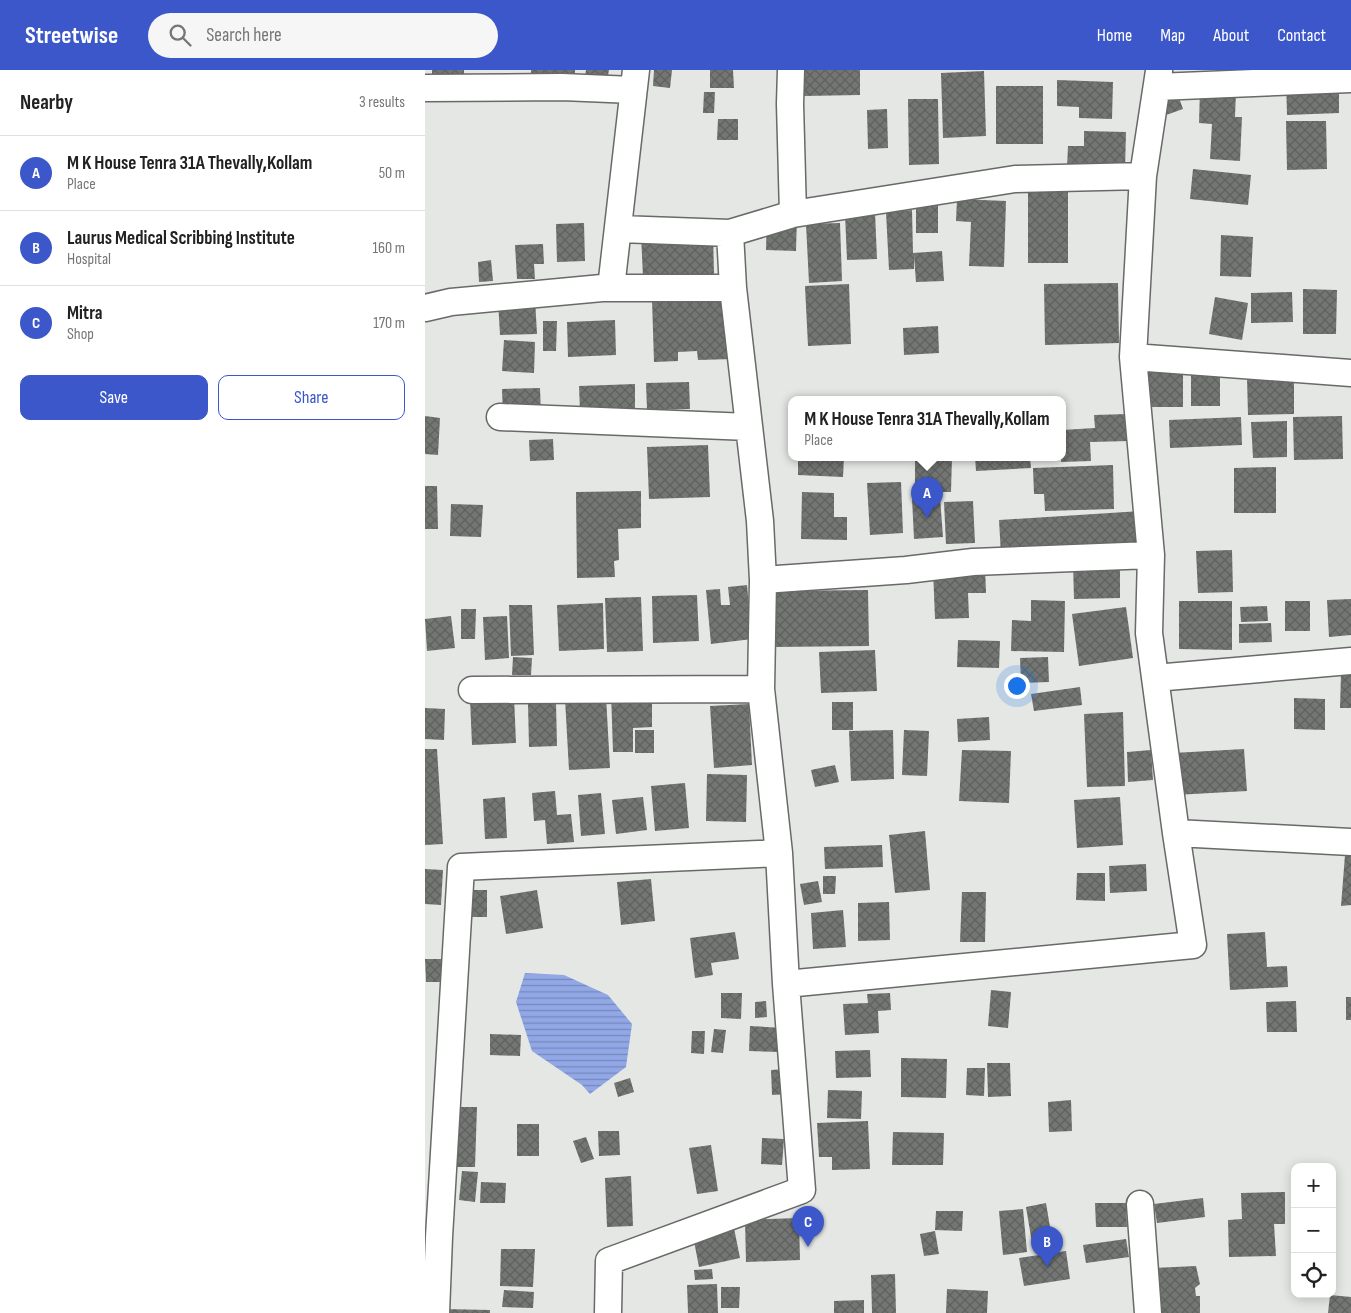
<!DOCTYPE html>
<meta charset="utf-8">
<style>
:root{--surface:#fff;--page:#f6f6f6;--text:#222;--muted:#767676;--line:#e0e0e0;--accent:#3b57c9}
body{margin:0;font-family:"Sofia Sans Condensed",sans-serif;background:var(--page);color:var(--text)}
.controls{position:absolute;right:15px;bottom:15px;display:grid;overflow:hidden;border-radius:10px;box-shadow:0 2px 12px #0003}
.controls button{width:45px;height:45px;display:grid;place-items:center;padding:0;border:0;border-bottom:1px solid var(--line);background:var(--surface);color:var(--text);font:25px sans-serif}
.you{position:absolute;left:591px;top:615px;width:18px;height:18px;margin:-12px;border:4px solid #fff;border-radius:50%;background:#1a73e8;box-shadow:0 0 0 8px #1a73e833}
.badge{display:grid;place-items:center;width:32px;height:32px;border-radius:50%;background:var(--accent);color:#fff;font-size:16px;font-weight:700}
.pin{position:absolute;translate:-50% -41px;filter:drop-shadow(0 1px 2px #0008)}
.pin::after{content:'';position:absolute;top:26px;width:18px;height:15px;background:inherit;clip-path:polygon(0 0,100% 0,50% 100%)}
.popup{position:absolute;left:363px;top:326px;width:278px;height:65px;box-sizing:border-box;display:grid;place-content:center;border-radius:10px;background:var(--surface);filter:drop-shadow(0 1px 4px #0005);font-size:16px;white-space:nowrap;color:var(--muted)}
.popup b{font-size:19px;color:var(--text)}
.popup::after{content:'';position:absolute;left:50%;top:100%;margin-left:-10px;border:10px solid transparent;border-top-color:var(--surface)}
.list{margin:0;padding:0;list-style:none}
h2{display:flex;justify-content:space-between;align-items:center;height:65px;margin:0;padding:0 20px;font-size:21px}
h2 small{font-size:16px;font-weight:400;color:var(--muted)}
.list li{display:grid;grid-template-columns:32px 1fr auto;gap:15px;align-items:center;box-sizing:border-box;height:75px;padding:0 20px;border-top:1px solid var(--line)}
.list b{display:block;font-size:19px;white-space:nowrap}
.list p{margin:0;font-size:16px;white-space:nowrap;color:var(--muted)}
.list em{font-size:16px;font-style:normal;color:var(--muted)}
.actions{display:flex;gap:10px;padding:15px 20px}
.actions a{flex:1;padding:11px 0;border:1px solid var(--accent);border-radius:10px;text-align:center;font-size:18px;color:var(--accent)}
.actions .main{background:var(--accent);color:#fff}
.icon{flex:none;width:28px;height:28px;fill:none;stroke:currentColor;stroke-width:2;stroke-linecap:round;stroke-linejoin:round}
.map{position:relative;flex:none;width:926px;height:1243px;overflow:hidden}
header{display:flex;align-items:center;gap:30px;box-sizing:border-box;height:70px;padding:0 25px;background:var(--accent);color:#fff}
header strong{font-size:24px}
nav{display:flex;gap:28px;margin-inline-start:auto;font-size:18px}
.search{width:350px;height:45px;background:var(--page);display:flex;align-items:center;gap:12px;box-sizing:border-box;padding:0 18px;border-radius:28px;color:var(--muted);font-size:19px}
main{display:flex}
aside{flex:1;background:var(--surface)}
.map>svg:first-child{display:block}
.water{fill:url(#water-rules)}
.building{fill:url(#building-cross-hatch)}
.lines{fill:none;stroke-linecap:round;stroke-linejoin:round}
.minor-casing{stroke:#676a67;stroke-width:29}
.minor{stroke:#fff;stroke-width:26}
</style>
<header>
<strong>Streetwise</strong>
<div class="search"><svg class="icon" aria-label="search" viewBox="0 0 24 24"><circle cx="10" cy="10" r="6"/><path d="M15 15l6 6"/></svg>Search here</div>
<nav><a>Home</a><a>Map</a><a>About</a><a>Contact</a></nav>
</header>
<main>
<aside>
<h2>Nearby<small>3 results</small></h2>
<ul class="list">
<li><span class="badge">A</span><div><b>M K House Tenra 31A Thevally,Kollam</b><p>Place</p></div><em>50 m</em></li>
<li><span class="badge">B</span><div><b>Laurus Medical Scribbing Institute</b><p>Hospital</p></div><em>160 m</em></li>
<li><span class="badge">C</span><div><b>Mitra</b><p>Shop</p></div><em>170 m</em></li>
</ul>
<div class="actions"><a class="main">Save</a><a>Share</a></div>
</aside>
<div class="map">
<svg width="926" height="1243" viewBox="0 0 926 1243">
<defs>
<pattern id="water-rules" width="6" height="5" patternUnits="userSpaceOnUse" patternTransform="scale(1.25)"><rect width="6" height="5" fill="#91a7e6"/><path d="M0 2.5h6" fill="none" stroke="#7688ba"/></pattern>
<pattern id="building-cross-hatch" width="8" height="8" patternUnits="userSpaceOnUse" patternTransform="scale(1.25)"><rect width="8" height="8" fill="#747673"/><path d="M0 0l8 8M0 8l8-8" fill="none" stroke="#5f615e"/></pattern>
</defs>
<rect width="100%" height="100%" fill="#e4e7e4"/>
<path class="water" d="M100,903L139,905L183,925L207,954L201,997L165,1024L157,1015L107,981L91,932Z"/>
<path class="building" d="M7,0H39V13H7Z
M106,0H150V6L106,5Z
M161,0H184L180,22L158,19Z
M229,0H247L245,18L228,16Z
M285,0H308L309,18H285Z
M378,0H435V25L379,26Z
M559,1L561,66L518,68L516,3Z
M914,7V43L862,45L861,9Z
M632,10L688,12L687,49L654,48V37L632,36Z
M571,16H618V74H571Z
M775,19L811,21L810,47H817L815,91L785,89L787,54L774,53Z
M279,22H290L289,43H278Z
M753,25L758,39L741,45L736,30Z
M483,29H513L514,94L484,95Z
M462,39L463,78L443,79L442,40Z
M293,49H313V70H292Z
M861,51H901L902,99L862,100Z
M659,61L701,62L700,100L642,98L643,76H659Z
M768,99L826,105L823,135L765,129Z
M603,118H643V193H603Z
M491,127H513V163H491Z
M532,129L581,131L579,197L544,196L546,152L531,151Z
M487,140L488,183L517,181L519,211L491,212L489,186V199L464,200L461,142Z
M450,142L452,189L422,190L420,144Z
M342,145L372,146L371,181L341,180Z
M159,153L160,191L132,192L131,154Z
M415,153L417,211L384,213L381,154Z
M288,163L289,205L218,207L216,165Z
M796,165L828,167L826,207L795,206Z
M118,174L119,194H109L110,209H92L90,175Z
M66,190L68,211L54,212L53,192Z
M693,213L694,273L620,275L619,214Z
M424,214L426,274L383,276L380,216Z
M878,219L912,220L911,264H878Z
M867,222L868,252L826,253V223Z
M305,227L308,289L273,290L272,281L253,282V291L229,292L227,230Z
M790,227L823,233L817,270L784,264Z
M110,229L112,264L75,265L73,231Z
M190,250L191,285L143,287L142,252Z
M118,251H132L131,281H118Z
M513,256L514,283L479,285L478,258Z
M79,270L110,272L109,303L77,301Z
M719,295H758V337H719Z
M766,295H795V336H766Z
M869,307V344L823,345L822,308Z
M264,312L265,339L222,340L221,313Z
M210,314V339L155,341L154,316Z
M115,318L116,344L78,346L77,319Z
M703,344L704,371L665,372L666,391L636,392L637,360L670,358L669,345Z
M0,346L15,348L13,385L0,384Z
M917,346L918,389L869,390L868,347Z
M816,347L817,375L745,378L744,350Z
M862,351V387L828,388L826,352Z
M128,369L129,390L105,391L104,370Z
M283,375L285,427L224,429L222,377Z
M373,387H419L418,407L373,405Z
M490,387H527L526,422H490Z
M550,387H605L606,398L551,401Z
M688,395L689,439L620,441L619,424H609L608,398Z
M851,397V443H809V398Z
M476,412L478,463L445,465L442,413Z
M0,416H12L13,459H0Z
M216,421V458L193,459L194,490L189,491L190,507L152,508L151,422Z
M377,422L409,423V447H422V470L376,469Z
M515,427L518,467L489,469L487,428Z
M548,431L550,473L521,474L519,432Z
M26,434L58,435L56,467L25,466Z
M716,441L719,477L576,485L574,450Z
M807,480L808,522L773,523L771,481Z
M695,491V528L649,529L648,492Z
M560,497L561,523H543L544,548L510,549L508,499Z
M322,515L327,569L286,574L281,520L295,519L296,535H305L303,517Z
M443,520L444,576L348,577L347,521Z
M272,525L274,571L228,573L227,526Z
M216,527L218,581L182,582L180,528Z
M926,529V565L904,567L902,530Z
M606,530L640,531L639,582L586,581L587,550L606,551Z
M754,531H807V580L754,579Z
M860,531H885V561H860Z
M178,533L179,579L134,581L132,535Z
M84,535H107L109,585L86,586Z
M842,536L843,551L816,552L815,537Z
M701,537L708,588L654,596L647,544Z
M36,539H51L50,569H36Z
M26,546L30,578L2,581L0,549Z
M82,546L84,588L60,590L58,547Z
M846,553L847,572L814,573V554Z
M533,570L575,571L574,598L532,597Z
M450,580L452,621L396,623L394,582Z
M88,587L107,588L106,605H87Z
M623,587L624,612L596,613L595,588Z
M916,604H926V638H915Z
M655,617L657,635L609,641L606,624Z
M186,622H227V657L208,658V682H188Z
M89,626L91,673L47,675L45,629Z
M181,626L185,698L144,700L140,629Z
M869,628L900,629V660L869,659Z
M407,632H428V660H407Z
M131,633L132,676L104,677L103,634Z
M324,634L327,695L289,698L285,636Z
M0,638L20,639L19,670L0,669Z
M698,642L700,716L662,717L659,644Z
M564,647L565,670L533,672L532,649Z
M210,660H229V683H210Z
M468,660L469,709L426,711L424,661Z
M479,660L504,661L502,706L477,705Z
M0,679H12L18,774L0,775Z
M819,679L822,721L750,725L748,683Z
M537,680L586,681L584,733L534,731Z
M726,680L728,710L703,712L702,682Z
M410,695L414,712L390,717L386,700Z
M282,704L322,705L321,752L281,751Z
M260,713L264,758L230,761L226,716Z
M130,721L132,745L146,744L149,772L122,774L120,750L109,751L107,723Z
M176,723L180,764L156,766L153,725Z
M80,727L82,768L60,769L58,729Z
M218,727L222,760L191,764L187,730Z
M695,727L698,775L652,778L649,730Z
M500,761L505,820L470,823L464,765Z
M457,775L458,797L400,799L399,777Z
M920,785H926V835L916,836Z
M721,794L722,821L685,823L684,796Z
M0,799L18,800L16,835L0,834Z
M652,803H680V831L651,830Z
M398,806H411L410,824H398Z
M226,809L230,851L196,855L192,812Z
M393,811L397,832L379,835L375,814Z
M42,820H62V847H42Z
M112,820L118,858L81,864L75,826Z
M537,822H561L560,872H535Z
M464,832L465,870L433,871V833Z
M418,840L421,877L388,879L386,843Z
M310,862L314,889L286,893L288,905L270,908L265,868Z
M840,862L842,897L862,896L863,917L805,920L802,864Z
M0,889H16V912H1Z
M566,920L586,922L583,958L563,956Z
M296,923H317L316,949L296,948Z
M465,923L466,940L453,941L454,963L420,965L418,934L443,933L442,924Z
M921,927H926V950H921Z
M341,931L342,947L330,948V932Z
M871,931L872,962H842L841,932Z
M325,956L358,958L356,982L324,981Z
M289,959L301,960L298,983L286,982Z
M267,961H280L279,984L266,983Z
M65,964L96,965L95,986L65,985Z
M445,980L446,1007L411,1008L410,981Z
M476,988L522,989L521,1028L476,1027Z
M562,993H585L586,1026L563,1027Z
M542,998H560L559,1026L541,1025Z
M362,999L364,1024L347,1025L346,1000Z
M205,1008L209,1022L193,1027L189,1013Z
M403,1020L437,1021L436,1049L402,1048Z
M646,1030L647,1061L624,1062L623,1032Z
M30,1037H52L50,1097H29Z
M443,1051L445,1099L407,1100V1087H394L392,1053Z
M92,1054H114V1086H92Z
M173,1061H194L195,1085L174,1086Z
M468,1062L519,1063L518,1095H467Z
M161,1067L169,1089L156,1093L148,1071Z
M337,1068L359,1069L357,1095L336,1094Z
M286,1075L293,1121L272,1124L264,1078Z
M37,1101L53,1102L50,1132L34,1130Z
M206,1106L208,1156L182,1157L180,1108Z
M56,1112L81,1113L80,1133H55Z
M860,1122V1154H849L851,1186L804,1187L803,1150L817,1149L816,1123Z
M778,1128L780,1147L732,1153L729,1134Z
M621,1133L628,1175L608,1179L601,1137Z
M670,1133H701L702,1157H671Z
M598,1139L602,1182L578,1185L574,1141Z
M511,1141H538L537,1161L510,1160Z
M374,1148L375,1190L321,1192L320,1150Z
M309,1158L315,1188L274,1197L268,1166Z
M510,1161L514,1184L499,1186L495,1164Z
M701,1169L704,1187L661,1193L658,1175Z
M76,1179H110L108,1217L75,1216Z
M641,1181L645,1209L599,1216L594,1188Z
M771,1196L775,1214L770,1218L771,1226H775V1243H730L728,1198Z
M287,1199L288,1209L270,1210L269,1200Z
M470,1204L471,1243H447L446,1205Z
M292,1214L293,1243H263L262,1215Z
M296,1217H315L314,1238H296Z
M522,1219L563,1221L562,1243H521Z
M79,1220L109,1222L108,1238L77,1237Z
M905,1225L926,1227V1243H903Z
M439,1230V1243H409V1231Z
M18,1239L65,1240V1243H18Z"/>
<g class="lines">
<defs>
<path id="minor" d="M366,0L365,34L368,144
M732,17L926,9
M0,18L137,17L208,20
M718,106L734,1
M194,159L305,163
M186,218L211,0
M0,238L26,232L177,218H308
M708,287L926,303
M75,347L324,357
M338,510L481,500L548,492L726,485
M730,608L926,591
M47,620L336,619
M361,914L354,783L336,619L338,510L335,451L308,218L305,163L368,144L590,109L718,106L708,287L726,485L724,563L751,763
M715,1134L723,1243
M11,1243L14,1167L36,797L354,783
M183,1243L184,1191L377,1120L361,914L768,875L751,763L926,772"/>
</defs>
<use href="#minor" class="minor-casing"/>
<use href="#minor" class="minor"/>
</g>
</svg>
<div class="controls">
<button>+</button>
<button>−</button>
<button><svg class="icon" aria-label="locate" viewBox="0 0 24 24"><circle cx="12" cy="12" r="6"/><path d="M12 2v4M12 18v4M2 12h4M18 12h4"/></svg></button>
</div>
<div class="you"></div>
<div class="pin badge" style="left:502px;top:448px">A</div>
<div class="popup"><b>M K House Tenra 31A Thevally,Kollam</b>Place</div>
<div class="pin badge" style="left:622px;top:1197px">B</div>
<div class="pin badge" style="left:383px;top:1177px">C</div>
</div>
</main>
